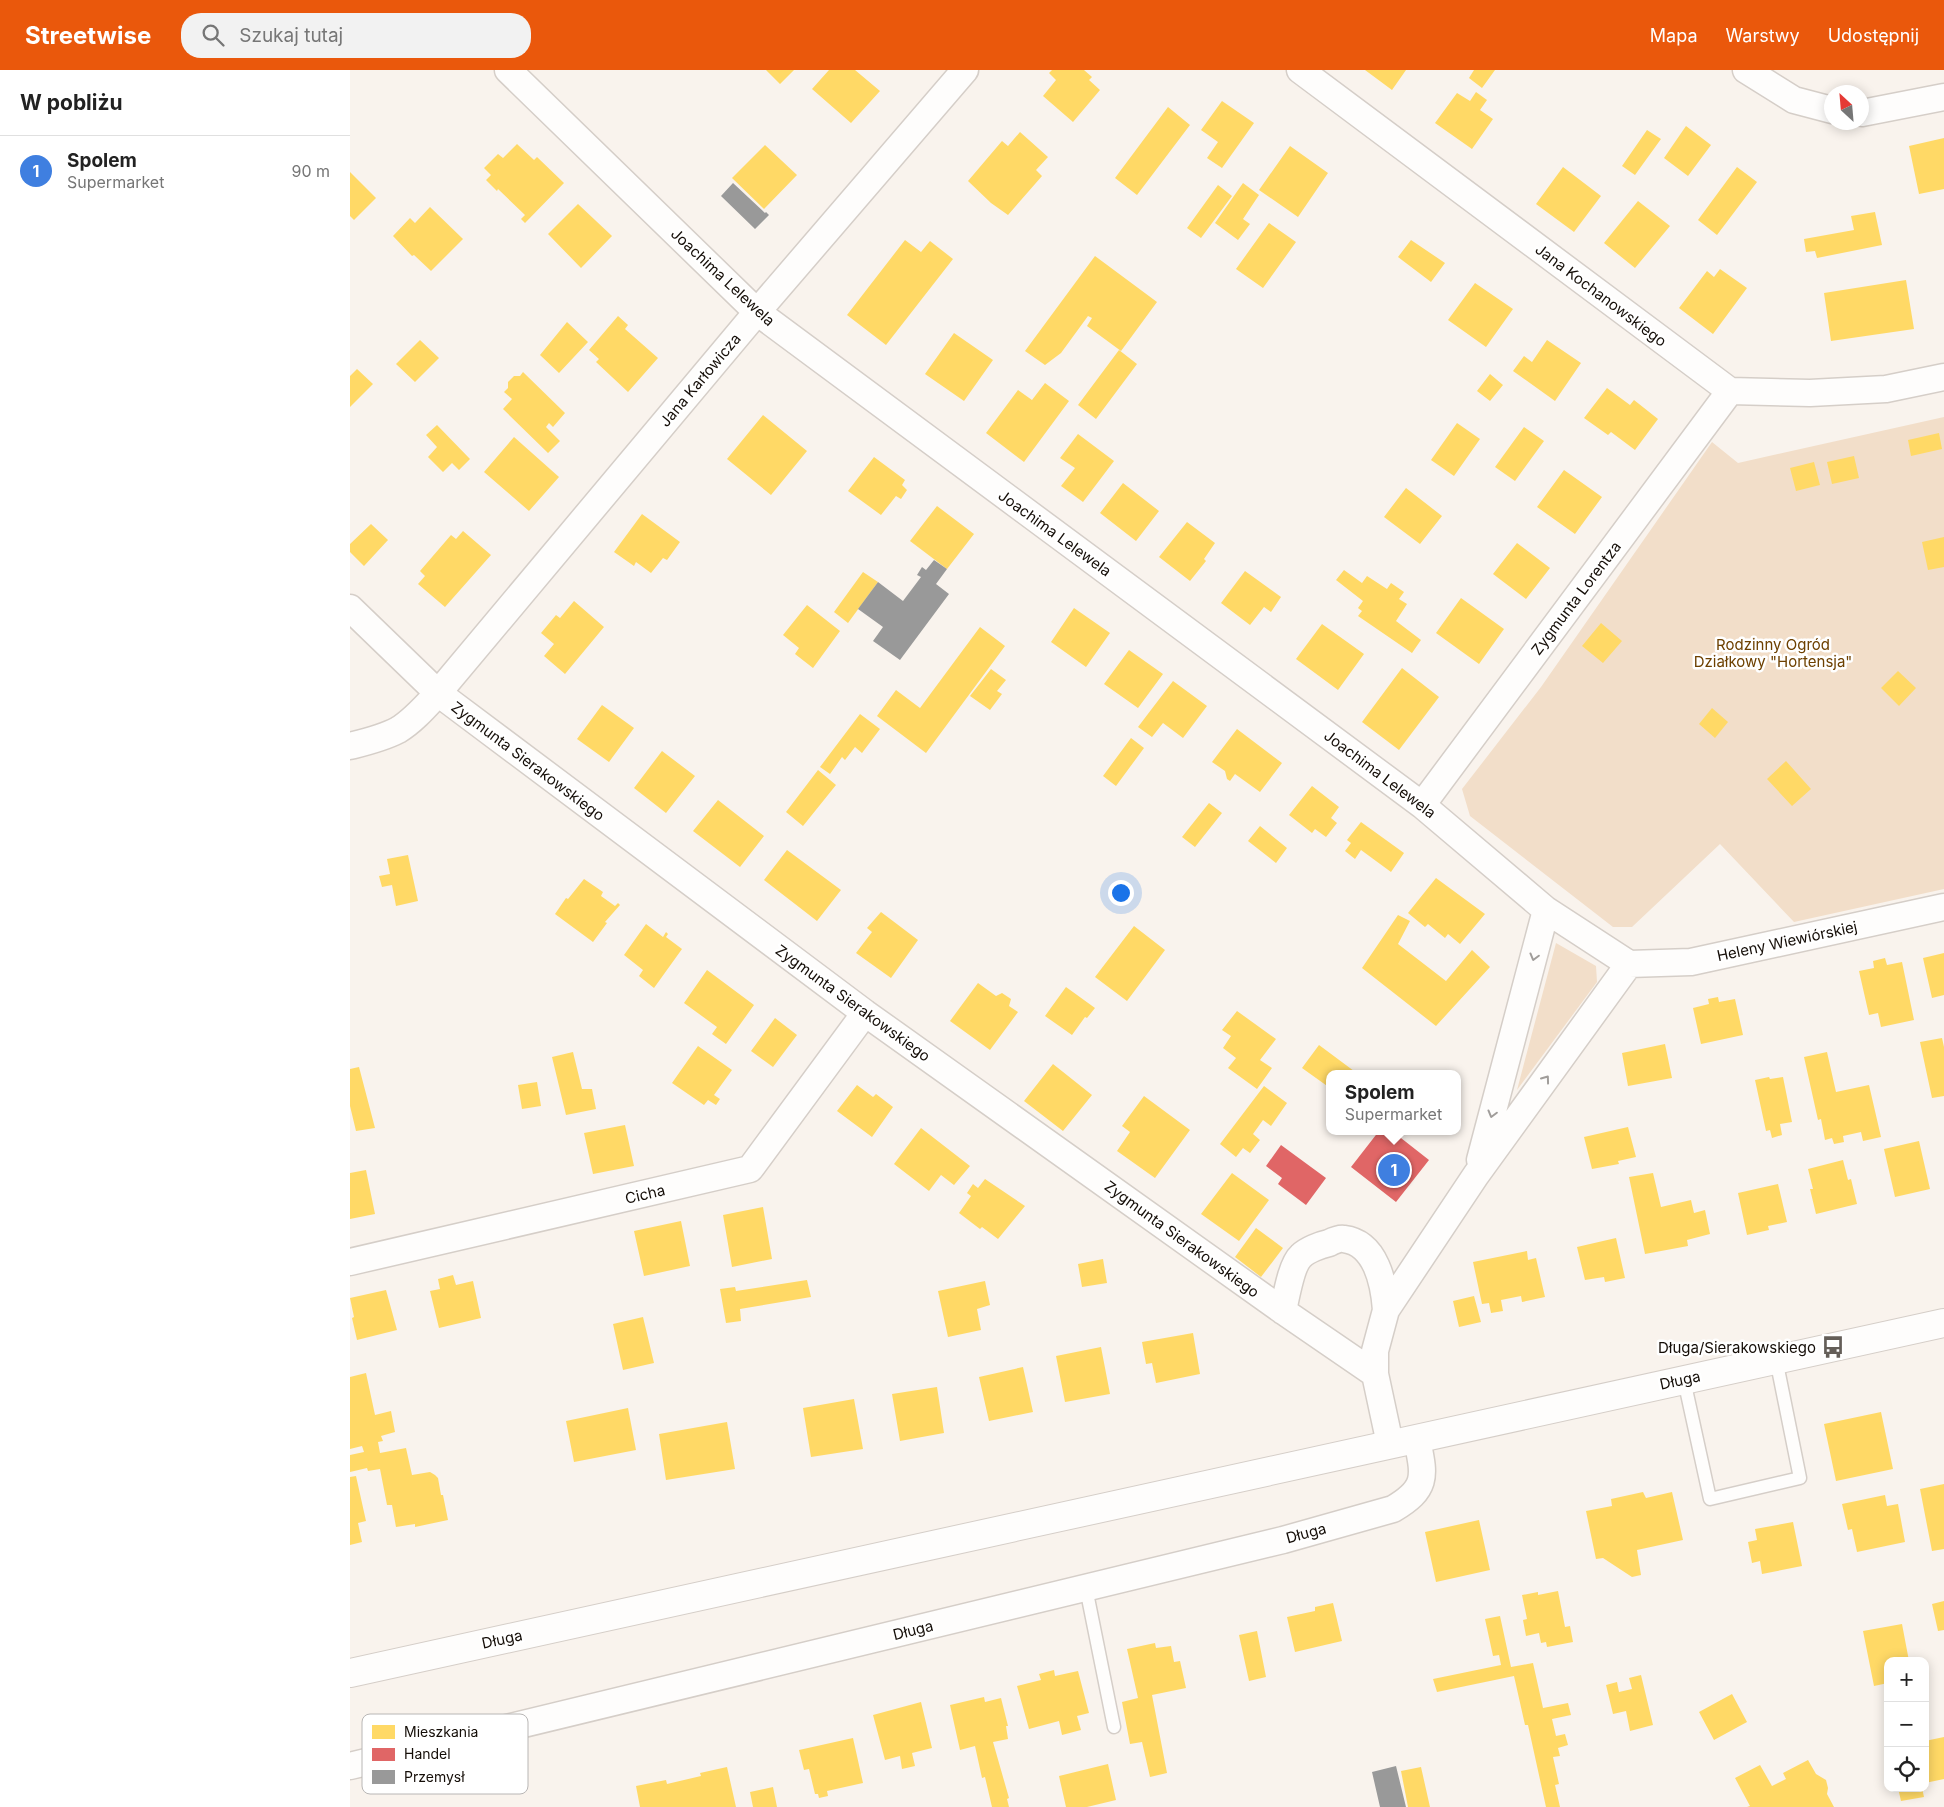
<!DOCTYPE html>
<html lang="pl">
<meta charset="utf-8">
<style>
:root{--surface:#fff;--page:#f2f2f2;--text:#222;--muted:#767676;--line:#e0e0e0;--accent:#ea580c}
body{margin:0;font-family:Inter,sans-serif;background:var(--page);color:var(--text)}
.controls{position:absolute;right:15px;bottom:15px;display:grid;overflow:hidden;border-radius:10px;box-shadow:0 2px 12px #0003}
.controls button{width:45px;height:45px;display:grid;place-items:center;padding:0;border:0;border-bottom:1px solid var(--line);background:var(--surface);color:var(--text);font:25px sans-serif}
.compass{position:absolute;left:1474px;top:15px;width:45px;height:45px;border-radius:50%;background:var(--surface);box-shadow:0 2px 12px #0003;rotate:334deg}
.you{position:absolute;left:770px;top:822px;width:18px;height:18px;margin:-12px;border:4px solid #fff;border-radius:50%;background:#1a73e8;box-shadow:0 0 0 8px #1a73e833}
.badge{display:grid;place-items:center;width:32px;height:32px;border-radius:50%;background:var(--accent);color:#fff;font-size:16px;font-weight:700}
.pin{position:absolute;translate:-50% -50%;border:2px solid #fff;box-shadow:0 1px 5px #0006}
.popup{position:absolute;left:976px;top:1000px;width:135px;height:65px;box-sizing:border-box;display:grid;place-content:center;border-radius:10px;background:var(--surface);filter:drop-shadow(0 1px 4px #0005);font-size:16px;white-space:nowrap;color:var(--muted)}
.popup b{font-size:19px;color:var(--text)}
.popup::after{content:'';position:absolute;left:50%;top:100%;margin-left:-10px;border:10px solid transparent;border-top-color:var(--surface)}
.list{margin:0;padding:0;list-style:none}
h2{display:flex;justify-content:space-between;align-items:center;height:65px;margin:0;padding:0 20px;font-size:21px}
h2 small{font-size:16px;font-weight:400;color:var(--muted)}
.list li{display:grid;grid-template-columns:32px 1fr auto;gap:15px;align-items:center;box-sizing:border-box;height:70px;padding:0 20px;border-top:1px solid var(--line)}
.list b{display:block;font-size:19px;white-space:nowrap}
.list p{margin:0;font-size:16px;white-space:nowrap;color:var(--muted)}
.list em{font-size:16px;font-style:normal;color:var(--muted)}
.icon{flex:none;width:28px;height:28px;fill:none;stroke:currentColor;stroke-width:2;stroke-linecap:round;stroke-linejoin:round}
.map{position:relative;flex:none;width:1594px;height:1737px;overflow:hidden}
header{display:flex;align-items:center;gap:30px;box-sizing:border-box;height:70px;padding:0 25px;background:var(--accent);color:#fff}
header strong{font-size:24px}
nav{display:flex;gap:28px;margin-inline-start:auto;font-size:18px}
.search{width:350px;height:45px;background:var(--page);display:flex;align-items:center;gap:12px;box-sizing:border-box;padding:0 18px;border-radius:20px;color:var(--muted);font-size:19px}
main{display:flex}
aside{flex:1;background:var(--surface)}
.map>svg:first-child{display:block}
.green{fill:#f2dec9}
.homes{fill:#ffd966}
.shops{fill:#e06666}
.industry{fill:#999}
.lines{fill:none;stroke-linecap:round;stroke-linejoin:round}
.lane-casing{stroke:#d5cec8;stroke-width:15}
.street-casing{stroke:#d5cec8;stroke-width:29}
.secondary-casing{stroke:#d5cec8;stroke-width:30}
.lane{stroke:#fefdfc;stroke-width:12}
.street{stroke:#fefdfc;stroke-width:26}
.secondary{stroke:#fefdfc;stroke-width:28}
.oneway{stroke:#a09d9a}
.labels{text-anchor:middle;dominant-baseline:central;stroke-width:5;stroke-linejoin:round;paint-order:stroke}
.street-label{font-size:15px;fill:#140d07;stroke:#fff}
.park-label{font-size:15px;fill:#6d4000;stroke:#fff}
.poi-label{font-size:15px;fill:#140d07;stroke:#fff;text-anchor:end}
.key{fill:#fff;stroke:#b8b6b5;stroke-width:1}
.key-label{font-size:14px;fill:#140d07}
</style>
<header>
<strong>Streetwise</strong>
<div class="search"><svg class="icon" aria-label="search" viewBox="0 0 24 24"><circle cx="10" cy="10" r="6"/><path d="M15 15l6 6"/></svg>Szukaj tutaj</div>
<nav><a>Mapa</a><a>Warstwy</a><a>Udostępnij</a></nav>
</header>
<main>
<aside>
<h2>W pobliżu<small></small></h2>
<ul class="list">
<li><span class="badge" style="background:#3f7fe0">1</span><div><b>Spolem</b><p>Supermarket</p></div><em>90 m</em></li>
</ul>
</aside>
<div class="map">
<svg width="1594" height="1737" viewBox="0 0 1594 1737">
<rect width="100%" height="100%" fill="#f9f3ed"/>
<path class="green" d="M1594,347V819L1444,852L1370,774L1282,857H1263L1120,746L1112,719L1191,617L1362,372L1388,393Z
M1206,873L1246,896L1247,912L1167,1020Z"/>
<path class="homes" d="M416,0H444L430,14Z
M479,0H505L530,21L501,53L462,19Z
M702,0H734L742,7L739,10L750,20L723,52L693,26L706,10L699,3Z
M1015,0H1056L1042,20Z
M1124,0H1145L1132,18L1119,8Z
M1126,22L1137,30L1130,40L1143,49L1122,79L1085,53L1107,23L1120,31Z
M872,31L904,53L872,98L857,88L868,72L851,60Z
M818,37L840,55L787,125L765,108Z
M1336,56L1361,75L1338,106L1314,88Z
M1297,60L1311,69L1285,105L1272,96Z
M670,62L698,87L686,100L692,106L658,145L641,133L618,111L652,71L658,76Z
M1594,68V119L1569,124L1559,76Z
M167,74L184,90L187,87L214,113L175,153L171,149L175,145L148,119L147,121L136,110L141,105L134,98L148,84L153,88Z
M415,75L447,105L414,139L382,108Z
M940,76L978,103L948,147L909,120Z
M1213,97L1251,126L1224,162L1186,134Z
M1387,97L1407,112L1367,165L1348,150Z
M0,102L26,128L4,150L0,146Z
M893,113L909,125L893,149L900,154L888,170L865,153Z
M868,115L882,126L851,168L837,158Z
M1288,131L1320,156L1285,198L1254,173Z
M228,134L262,166L231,198L198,164Z
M80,137L113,169L81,201L64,185L62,186L43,166L60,148L65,153Z
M1525,142L1532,175L1467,188L1465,181L1456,182L1454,169L1504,160L1501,146Z
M919,153L946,172L913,218L886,199Z
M555,170L571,182L580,171L603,189L536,275L497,245Z
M1061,170L1095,193L1081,212L1048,187Z
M745,186L807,232L771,281L737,256L742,248L738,246L711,283L695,295L675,281Z
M1370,199L1397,218L1363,264L1329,238L1357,201L1364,207Z
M1556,210L1564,259L1481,271L1474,223Z
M1125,213L1163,239L1136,277L1098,250Z
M268,246L278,255L275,259L308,288L278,322L246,292L249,289L239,280Z
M217,252L238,272L209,303L190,285Z
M604,263L643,290L614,331L575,304Z
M70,270L89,288L65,312L46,294Z
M1197,270L1231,293L1205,331L1163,301L1174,286L1182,292Z
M769,280L787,294L746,349L728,335Z
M7,299L23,314L0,337V306Z
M173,302L215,343L203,357L199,353L196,357L210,371L198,383L153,339L162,329L154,322L158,318V312L164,306H170Z
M1140,304L1153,315L1140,331L1127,321Z
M695,313L719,331L674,392L636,363L668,320L682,330Z
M1257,318L1280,335L1284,330L1308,349L1285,380L1261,362L1258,365L1234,348Z
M413,345L457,381L421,425L377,389Z
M1107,353L1130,369L1104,406L1081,390Z
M87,355L120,389L109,400L102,393L93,402L78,387L87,377L76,365Z
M1174,357L1194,371L1165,411L1145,397Z
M1589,363L1592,379L1561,386L1558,370Z
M728,364L764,391L733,432L711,416L725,398L710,388Z
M164,367L209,407L179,441L134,402Z
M1504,386L1509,408L1482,414L1477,392Z
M524,387L555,410L552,415L557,420L551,429L546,426L531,445L498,421Z
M1464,392L1470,415L1446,421L1440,398Z
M1214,400L1252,427L1225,464L1187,437Z
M773,413L809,441L786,471L750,443Z
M1056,418L1092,446L1070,474L1034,447Z
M587,436L624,464L597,499L560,471Z
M292,444L330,472L317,490L313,488L301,503L286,492L284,496L264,482Z
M837,452L865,473L854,489L856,491L840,511L809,487Z
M21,454L38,470L14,496L0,482V474Z
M113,461L141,485L95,537L68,514L75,506L70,501L101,465L106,469Z
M1594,467V497L1578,500L1572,472Z
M1167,473L1200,498L1176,529L1143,504Z
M994,500L1012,513L1017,506L1037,519L1041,513L1054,522L1049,529L1057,534L1046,551L1071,570L1062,583L1008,546L1012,541L1008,538L1013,531L986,510Z
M895,501L931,527L921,542L914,537L900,555L871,533Z
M513,502L528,512L498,553L484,542Z
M1111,528L1154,559L1129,594L1086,563Z
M224,531L254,557L215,604L194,586L204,574L191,563L206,545L210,548Z
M457,535L490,561L463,598L445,584L449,578L433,565Z
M724,538L760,563L736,597L701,572Z
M1251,553L1272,571L1253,593L1232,576Z
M972,554L1014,584L988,620L946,589Z
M630,557L655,576L576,683L527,646L546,620L570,638Z
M779,580L813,604L788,638L754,614Z
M1052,598L1089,627L1049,680L1012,652Z
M641,599L656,610L647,621L652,624L640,640L620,626Z
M1548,601L1566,618L1549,636L1531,618Z
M823,611L857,636L833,668L813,653L802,667L788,657Z
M252,635L284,658L259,692L227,669Z
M1362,638L1378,652L1365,668L1349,654Z
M510,644L530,659L512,683L505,677L495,690L492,687L480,704L470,697Z
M887,659L932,693L910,722L885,704L880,711L877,709L875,701L862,692Z
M781,668L794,678L766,716L753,706Z
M312,681L345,706L316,743L284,718Z
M1436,691L1461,719L1442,736L1417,709Z
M468,700L486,715L453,756L436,742Z
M962,716L989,737L981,748L987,753L976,767L965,759L962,763L939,745Z
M368,730L414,766L390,797L343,761Z
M859,733L872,743L845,777L832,767Z
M1011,752L1054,783L1041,802L1011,780L1005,789L995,781L1001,773L997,770Z
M910,756L937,778L926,793L898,771Z
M437,780L491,820L467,851L414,810Z
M58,785L68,831L46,836L42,815L32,817L29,806L40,804L37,789Z
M1086,808L1135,844L1110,874L1098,864L1095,868L1078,854L1075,857L1058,843Z
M234,809L253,822L251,826L265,836L268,833L270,835L255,852L257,853L243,872L205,844L216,828L218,829Z
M531,842L568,870L541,908L506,883L522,862L517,858Z
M1048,845L1060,851L1048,874L1096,911L1122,880L1140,897L1086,956L1012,898Z
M296,854L313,867L316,862L318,864L316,867L332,879L304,918L289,906L293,900L274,885Z
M784,856L815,880L777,931L745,907Z
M1594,883V925L1582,928L1573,888Z
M1535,888L1537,895L1552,892L1564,950L1531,957L1528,943L1519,945L1509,901L1524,898L1523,891Z
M357,900L404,935L376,974L362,964L367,957L334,933Z
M628,913L646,926L652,923L661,929L659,936L668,942L640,980L600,951Z
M716,917L745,938L737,948L735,947L722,965L695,946Z
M1368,927L1369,932L1385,929L1393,965L1351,974L1343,938L1359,934L1358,929Z
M887,941L926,969L910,990L922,998L907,1019L878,998L886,988L873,978L881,966L872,960Z
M425,948L447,965L423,997L401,981Z
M1592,968L1594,977V1026L1582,1028L1570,972Z
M1315,974L1322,1008L1278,1016L1272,983Z
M969,975L1008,1004H980V1018L952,998Z
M348,976L382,1000L364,1025L370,1029L366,1035L358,1030L354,1035L322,1013Z
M223,982L232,1019H242L246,1039L216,1045L202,987Z
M1477,982L1486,1022L1519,1015L1531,1067L1513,1071L1511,1062L1493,1066L1494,1072L1484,1074L1482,1068L1475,1070L1471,1049L1468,1050L1454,987Z
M703,994L742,1025L713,1061L674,1031Z
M9,997L25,1058L6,1061L0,1036V999Z
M1419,1007L1420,1009L1433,1007L1442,1052L1430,1054L1432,1065L1422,1068L1420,1060L1416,1061L1405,1010Z
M187,1012L191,1036L172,1039L168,1015Z
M507,1015L523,1027L526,1024L543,1037L522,1067L487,1041Z
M914,1016L937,1033L921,1056L913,1050L903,1064L910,1070L900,1083L893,1078L886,1087L870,1074Z
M794,1026L840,1060L805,1108L767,1081L780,1062L772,1056Z
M275,1055L284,1096L243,1104L234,1063Z
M1278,1057L1286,1087L1268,1091L1269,1094L1242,1099L1234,1067Z
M571,1058L620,1096L604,1115L591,1105L579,1121L544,1094Z
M1569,1071L1580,1119L1545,1127L1534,1079Z
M1493,1090L1498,1110L1501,1109L1507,1134L1466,1144L1460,1119H1463L1458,1099Z
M16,1100L25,1144L0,1149V1103Z
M882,1103L919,1130L889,1171L851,1144Z
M1303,1103L1311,1137L1341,1130L1344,1143L1355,1140L1360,1164L1337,1170L1338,1176L1295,1184L1279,1107Z
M635,1109L675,1136L648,1169L632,1157L630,1159L609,1143L621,1126L617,1123L623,1114L628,1118Z
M1428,1114L1437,1152L1418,1156L1419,1160L1397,1165L1388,1123Z
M413,1137L422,1189L382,1197L373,1145Z
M331,1151L340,1196L294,1206L284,1161Z
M906,1158L933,1178L911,1207L885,1187Z
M1266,1168L1275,1208L1255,1212L1254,1207L1235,1210L1227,1177Z
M1177,1181L1178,1190L1186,1188L1195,1227L1172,1232L1171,1226L1151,1230L1153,1241L1141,1243L1139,1233L1132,1234L1123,1192Z
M753,1189L757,1213L732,1217L728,1194Z
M103,1205L106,1215L123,1211L131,1248L89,1258L80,1221L90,1219L88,1209Z
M457,1210L461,1227L390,1239L391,1251L376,1253L370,1219L385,1217L386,1221Z
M635,1211L640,1235L627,1239L631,1260L598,1267L588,1221Z
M36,1220L47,1260L7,1270L2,1248L4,1247L0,1228Z
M1124,1226L1131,1252L1109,1257L1103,1231Z
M293,1247L304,1293L273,1300L263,1254Z
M843,1263L850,1304L806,1313L802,1293L796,1294L792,1272Z
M751,1277L760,1324L715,1332L706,1286Z
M673,1297L683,1342L639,1351L629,1307Z
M16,1303L25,1345L41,1341L45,1362L31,1366L33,1371L28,1372L30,1383L56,1378L62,1405L80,1402L85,1405L88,1408L91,1425H93L98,1450L65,1457V1454L46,1457L42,1435H37L30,1399L18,1401L17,1398L0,1402V1385L14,1382L12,1376L0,1379V1307Z
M587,1317L594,1363L550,1371L542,1324Z
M504,1329L513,1379L461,1387L453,1338Z
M278,1338L286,1380L224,1392L216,1351Z
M1531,1342L1543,1399L1486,1411L1474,1354Z
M377,1352L385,1399L316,1410L309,1364Z
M6,1406L16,1451L8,1453L12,1472L0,1475V1407Z
M1594,1414V1479L1582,1481L1570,1419Z
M1293,1422L1296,1428L1322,1422L1333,1470L1287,1480L1291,1505L1282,1507L1253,1488L1246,1489L1236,1441L1262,1436L1261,1429Z
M1535,1425L1537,1436L1548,1434L1555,1472L1507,1482L1502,1459L1498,1460L1492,1434Z
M1129,1450L1140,1500L1086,1512L1075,1462Z
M1443,1452L1452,1496L1412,1504L1410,1491L1402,1493L1398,1472L1407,1470L1405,1459Z
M1208,1521L1215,1557L1220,1556L1223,1572L1197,1577L1196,1572L1191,1573L1189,1563L1176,1566L1173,1550L1177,1549L1172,1525L1188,1522V1525Z
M1594,1531V1560L1588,1561L1582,1534Z
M983,1533L992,1571L945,1582L937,1547L965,1541V1537Z
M1150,1546L1161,1597L1183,1593L1193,1638L1218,1633L1221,1645L1202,1649L1206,1666L1215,1664L1218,1675L1208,1678L1210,1686L1203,1687L1209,1714L1205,1715L1210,1737H1196L1178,1655H1175L1164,1606L1087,1622L1083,1609L1151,1595L1149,1585L1143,1586L1135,1549Z
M1552,1554L1559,1591H1538V1613L1524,1616L1513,1561Z
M907,1561L916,1607L899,1611L889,1565Z
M805,1573L806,1578L821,1576L824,1592L830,1591L836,1618L802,1625L817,1703L800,1707L792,1672L780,1674L772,1632L788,1628L777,1579Z
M704,1600L705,1606L728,1601L739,1643L727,1646L731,1660L712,1665L709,1651L679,1659L667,1616L691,1610L689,1604Z
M1291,1605L1303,1655L1280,1661L1276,1641L1263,1644L1256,1615L1267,1612L1269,1622L1282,1619L1279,1608Z
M1382,1624L1397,1652L1364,1670L1349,1642Z
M634,1627L635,1632L651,1628L658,1656H656L658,1669L643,1672L659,1728L657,1729L659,1737H642L635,1707L632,1708L625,1676L610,1680L600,1635Z
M571,1632L582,1678L562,1683L565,1696L552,1699L550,1686L535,1690L523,1645Z
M1594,1667V1709L1575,1713V1671Z
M503,1668L513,1713L477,1721L478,1726L469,1728L468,1724H465L459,1699L454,1700L449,1680Z
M1458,1690L1466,1704L1476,1710L1478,1718L1477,1724L1484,1737H1397L1400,1736L1385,1708L1410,1695L1422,1716L1436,1709L1433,1703Z
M758,1694L766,1730L737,1737H716L709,1706Z
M377,1697L386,1737H290L286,1716L316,1710L317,1714L351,1706L350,1703Z
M1071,1697L1080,1737H1058L1051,1701Z
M423,1717L427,1737H403L400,1722Z
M1548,1718H1572L1574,1727L1551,1731Z"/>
<path class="shops" d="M1029,1061H1042L1079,1090L1046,1132L1001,1097Z
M931,1075L976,1108L956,1135L928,1114L932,1108L916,1096Z"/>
<path class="industry" d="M383,113L415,143L416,142L419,145L405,159L371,126Z
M584,490L597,499L586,514L599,524L550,590L523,571L533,557L508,539L528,512L553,531L571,507L567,505L572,497L576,500Z
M1046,1696L1056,1737H1030L1022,1702Z"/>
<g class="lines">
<defs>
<path id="lane" d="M1334,1310L1360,1429L1450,1408L1426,1289
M736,1518L764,1657"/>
<path id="street" d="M158,0L407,242L1072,735L1196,840L1279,894
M950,0L1380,321L1460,323L1536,319L1594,307
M1396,0L1444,30L1482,40
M1512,43L1594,27
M0,538L88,623L515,943L933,1241L1025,1304
M0,676C16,672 33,668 48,660C63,651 76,636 88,623L407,242L615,0
M1072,735L1380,321
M1279,894L1341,892L1594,837
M1130,1090L1196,840
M0,1192L400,1099L515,943
M933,1241C936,1228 941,1195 951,1186C957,1180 970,1175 979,1173C983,1171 989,1168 994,1169C1026,1173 1034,1213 1036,1240
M1040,1374L1025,1304V1281L1036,1240L1126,1105L1279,894
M0,1696L933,1470L1043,1439C1079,1418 1074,1405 1067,1369"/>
<path id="secondary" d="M0,1603L1594,1253"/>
</defs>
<use href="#lane" class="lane-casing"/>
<use href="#street" class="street-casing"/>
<use href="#secondary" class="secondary-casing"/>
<use href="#lane" class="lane"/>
<use href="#street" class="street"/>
<use href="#secondary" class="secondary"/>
</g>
<defs><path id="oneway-chevron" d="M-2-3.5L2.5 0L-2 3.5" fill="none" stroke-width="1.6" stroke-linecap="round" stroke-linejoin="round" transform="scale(1.25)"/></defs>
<g class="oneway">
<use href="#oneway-chevron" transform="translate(1184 887) rotate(105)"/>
<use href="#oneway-chevron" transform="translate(1196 1009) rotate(-54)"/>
<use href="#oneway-chevron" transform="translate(1142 1044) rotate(105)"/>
</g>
<defs>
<symbol id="bus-bare" viewBox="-9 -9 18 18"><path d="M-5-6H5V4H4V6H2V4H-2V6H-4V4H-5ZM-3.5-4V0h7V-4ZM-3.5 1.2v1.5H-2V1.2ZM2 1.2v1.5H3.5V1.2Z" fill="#645e58" stroke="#fff" stroke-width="2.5" paint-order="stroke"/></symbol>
</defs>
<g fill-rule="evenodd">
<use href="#bus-bare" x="1467" y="1261" width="32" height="32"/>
</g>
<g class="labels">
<g class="street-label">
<text transform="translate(373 207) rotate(43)">Joachima Lelewela</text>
<text transform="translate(1251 225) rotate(37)">Jana Kochanowskiego</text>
<text transform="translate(350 310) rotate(-50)">Jana Karłowicza</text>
<text transform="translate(705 463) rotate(36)">Joachima Lelewela</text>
<text transform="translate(1226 528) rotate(-53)">Zygmunta Lorentza</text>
<text transform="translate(178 691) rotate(37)">Zygmunta Sierakowskiego</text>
<text transform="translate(1030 704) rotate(37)">Joachima Lelewela</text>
<text transform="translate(1437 871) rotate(-12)">Heleny Wiewiórskiej</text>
<text transform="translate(503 933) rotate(36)">Zygmunta Sierakowskiego</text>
<text transform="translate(295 1124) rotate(-13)">Cicha</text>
<text transform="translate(832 1169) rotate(36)">Zygmunta Sierakowskiego</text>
<text transform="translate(1330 1310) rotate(-12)">Długa</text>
<text transform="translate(956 1463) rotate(-15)">Długa</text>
<text transform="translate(563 1560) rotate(-14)">Długa</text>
<text transform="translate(152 1569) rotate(-12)">Długa</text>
</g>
<g class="park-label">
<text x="1423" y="574">Rodzinny Ogród<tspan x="1423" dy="17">Działkowy "Hortensja"</tspan></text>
</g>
<g class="poi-label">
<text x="1466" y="1277">Długa/Sierakowskiego</text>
</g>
</g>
<rect x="12" y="1644" width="166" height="80" rx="8" class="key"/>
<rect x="22" y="1655" width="23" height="14" fill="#ffd966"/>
<rect x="22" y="1678" width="23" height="13" fill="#e06666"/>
<rect x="22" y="1700" width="23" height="14" fill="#999"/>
<g class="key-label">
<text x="54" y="1667">Mieszkania</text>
<text x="54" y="1689">Handel</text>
<text x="54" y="1712">Przemysł</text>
</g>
</svg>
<div class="controls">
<button>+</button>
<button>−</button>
<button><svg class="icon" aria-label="locate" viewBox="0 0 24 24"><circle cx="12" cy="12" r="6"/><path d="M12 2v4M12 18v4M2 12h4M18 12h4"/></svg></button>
</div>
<svg class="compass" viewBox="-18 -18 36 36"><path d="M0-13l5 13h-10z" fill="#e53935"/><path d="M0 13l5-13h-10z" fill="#767676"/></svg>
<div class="you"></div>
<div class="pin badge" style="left:1044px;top:1100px;background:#3f7fe0">1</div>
<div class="popup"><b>Spolem</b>Supermarket</div>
</div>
</main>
